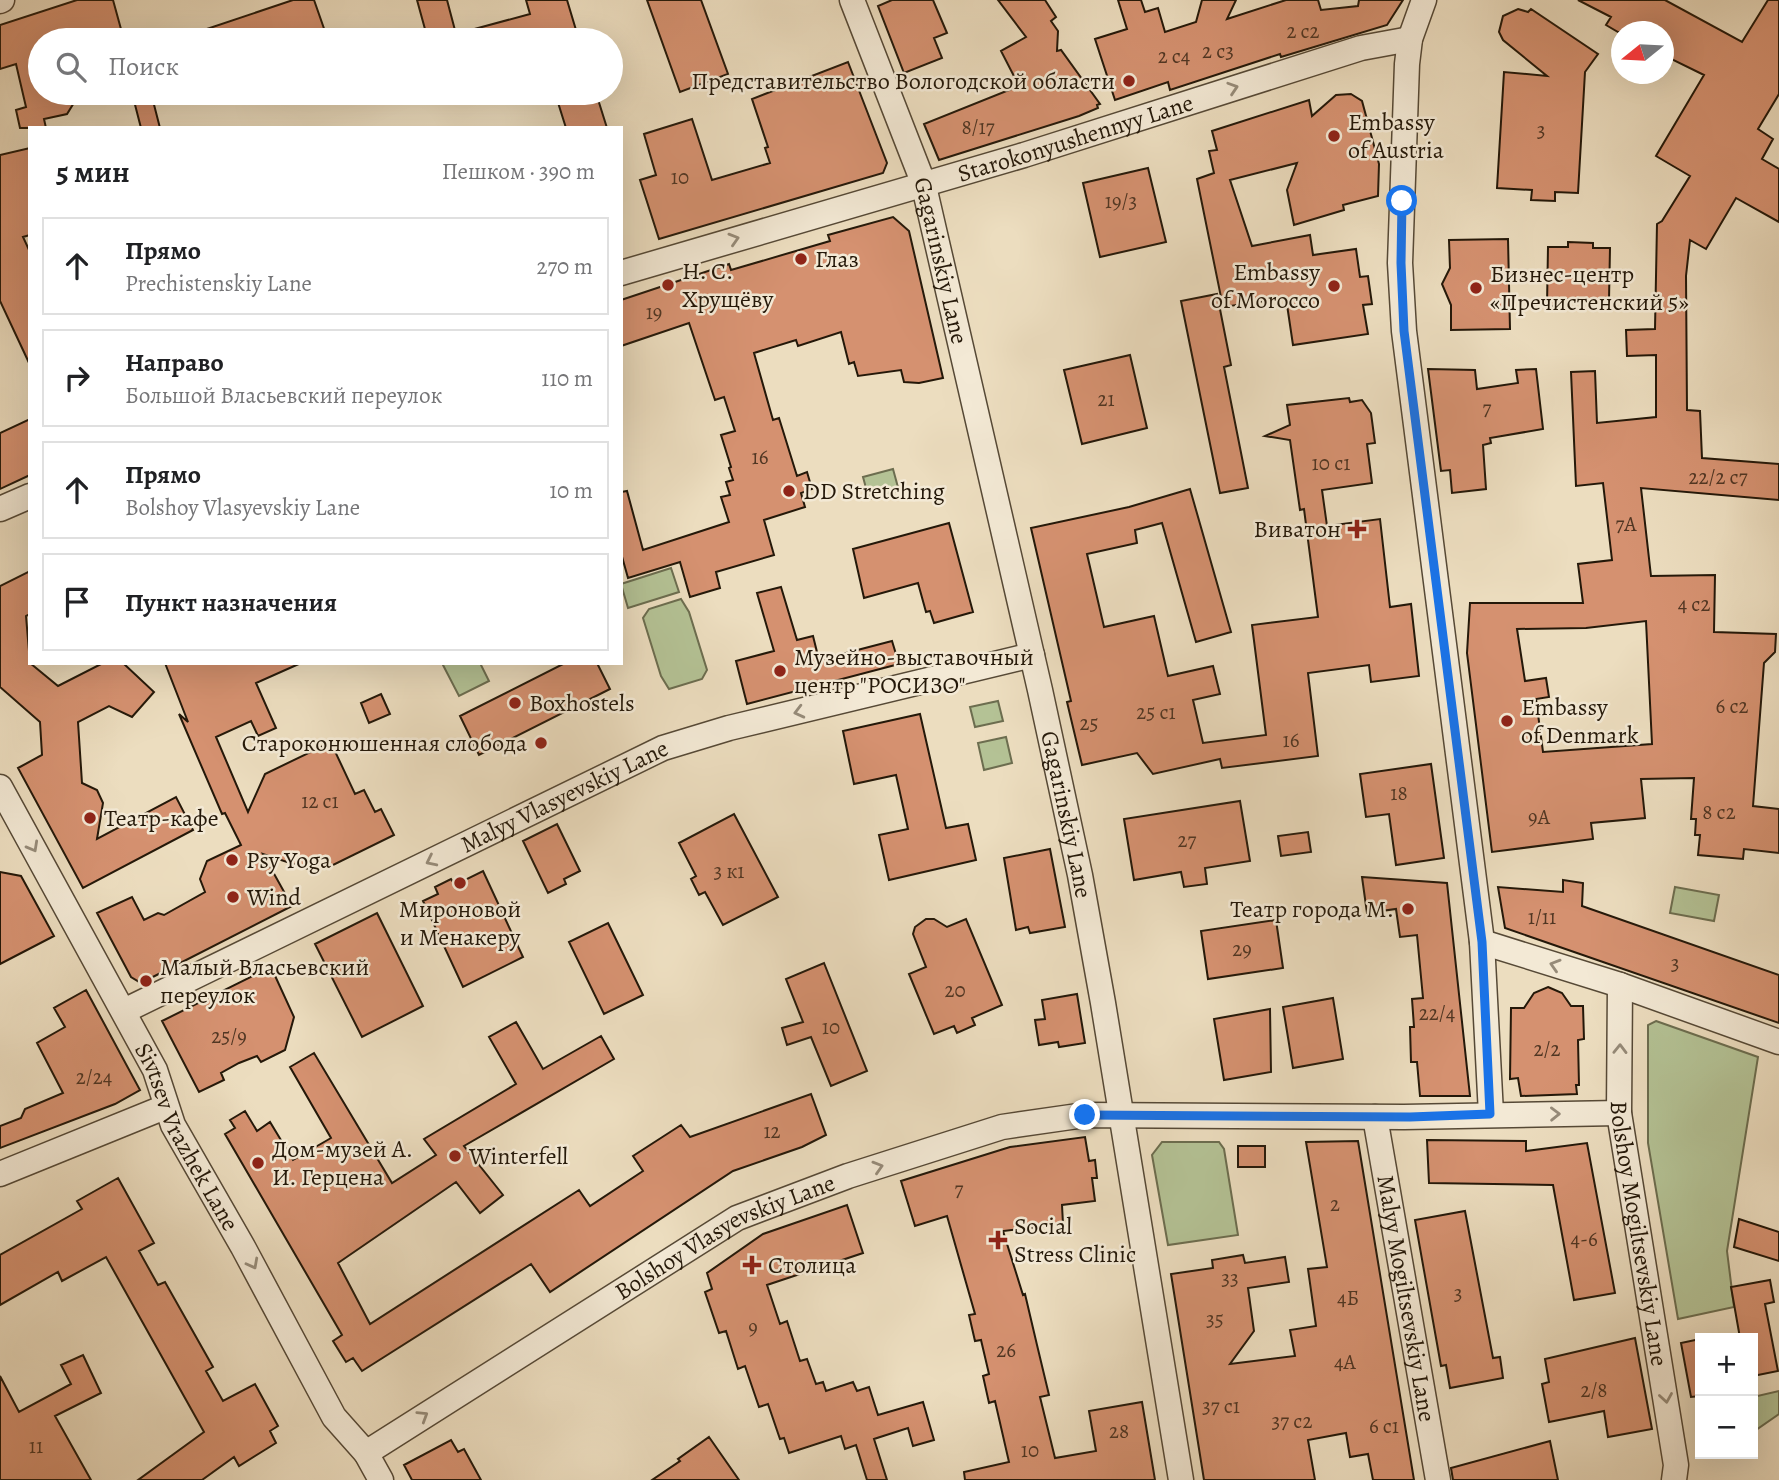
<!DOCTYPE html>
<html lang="ru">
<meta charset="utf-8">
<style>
:root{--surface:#fff;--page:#f2f2f2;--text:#202124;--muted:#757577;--line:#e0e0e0}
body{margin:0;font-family:Alegreya,serif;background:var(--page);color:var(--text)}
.controls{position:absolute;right:21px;bottom:21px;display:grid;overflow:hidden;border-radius:0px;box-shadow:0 7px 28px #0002}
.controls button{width:63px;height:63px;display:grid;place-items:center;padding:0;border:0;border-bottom:2px solid var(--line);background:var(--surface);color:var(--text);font:35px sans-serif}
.compass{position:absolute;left:1611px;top:21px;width:63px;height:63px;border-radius:50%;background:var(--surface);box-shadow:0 7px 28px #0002;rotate:252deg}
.stop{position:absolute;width:21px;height:21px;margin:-16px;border:5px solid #1a73e8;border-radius:50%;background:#fff}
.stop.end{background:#1a73e8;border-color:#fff;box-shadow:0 2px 7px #0008}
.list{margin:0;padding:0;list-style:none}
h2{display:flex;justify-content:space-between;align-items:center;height:91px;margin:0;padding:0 28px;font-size:30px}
h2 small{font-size:23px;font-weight:400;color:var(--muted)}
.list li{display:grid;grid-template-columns:46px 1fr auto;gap:21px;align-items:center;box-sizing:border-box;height:98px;margin:0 14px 14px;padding:0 14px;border:2px solid var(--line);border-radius:0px}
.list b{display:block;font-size:26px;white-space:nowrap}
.list p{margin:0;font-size:23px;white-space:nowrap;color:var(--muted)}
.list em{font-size:23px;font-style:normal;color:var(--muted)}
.icon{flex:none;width:38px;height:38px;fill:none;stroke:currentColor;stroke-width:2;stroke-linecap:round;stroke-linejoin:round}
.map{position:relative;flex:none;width:1779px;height:1480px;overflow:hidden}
.search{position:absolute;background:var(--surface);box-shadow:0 7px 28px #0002;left:28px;top:28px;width:595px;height:77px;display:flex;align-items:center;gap:18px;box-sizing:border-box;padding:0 24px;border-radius:38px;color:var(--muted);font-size:26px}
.panel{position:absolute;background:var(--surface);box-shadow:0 7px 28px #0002;left:28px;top:126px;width:595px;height:539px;border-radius:0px}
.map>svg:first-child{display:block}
.green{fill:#b4c295;stroke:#6c6d4f;stroke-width:2}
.building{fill:#d59170;stroke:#241809;stroke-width:2;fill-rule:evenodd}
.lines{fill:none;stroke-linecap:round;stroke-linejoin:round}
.minor-casing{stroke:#564936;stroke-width:27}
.minor{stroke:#f3e9d5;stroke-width:24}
.oneway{stroke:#968b79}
.route{stroke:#1a73e8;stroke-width:9}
.poi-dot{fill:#8f2418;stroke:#f3e9d5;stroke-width:2.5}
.labels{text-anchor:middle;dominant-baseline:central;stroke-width:5;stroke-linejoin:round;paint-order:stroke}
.number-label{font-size:21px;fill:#503623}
.poi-label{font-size:24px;fill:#241809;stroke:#f3e9d5;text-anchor:start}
.street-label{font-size:24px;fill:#241809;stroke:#f3e9d5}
</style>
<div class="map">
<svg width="1779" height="1480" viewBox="0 0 1779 1480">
<rect width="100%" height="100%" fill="#ecddbf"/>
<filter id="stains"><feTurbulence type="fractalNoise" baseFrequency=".00286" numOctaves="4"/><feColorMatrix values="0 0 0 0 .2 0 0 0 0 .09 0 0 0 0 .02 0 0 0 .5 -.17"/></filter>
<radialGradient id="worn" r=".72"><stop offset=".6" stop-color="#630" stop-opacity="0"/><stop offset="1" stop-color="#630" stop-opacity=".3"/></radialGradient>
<path class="green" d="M893,469L899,491L869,499L863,477Z
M671,568L679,592L628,608L621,584Z
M681,599L689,612L707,670L702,679L669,689L661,676L643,618L649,609Z
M446,663H480L489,681L459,696L443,665Z
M998,701L1003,721L975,727L970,707Z
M1006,737L1012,763L984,770L978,743Z
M1675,887L1719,895L1714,921L1670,913Z
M1656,1021L1758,1057L1727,1251L1734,1307L1678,1319L1648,1143V1025Z
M1162,1142H1219L1224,1149L1238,1235L1168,1245L1152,1155Z
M1779,1391V1414L1753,1432V1397Z"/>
<path class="building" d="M77,0H113L124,40H40V93H80L67,114L44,119L46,128H20L16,110L26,107L16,64L0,69V25Z
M293,0H314L328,40H184L183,37Z
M417,0H447L456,34L530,14L526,0H567L579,40H428Z
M647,0H701L728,74L680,92Z
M892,0H933L947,33L934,38L942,58L904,73L878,6Z
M998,0H1045L1056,17L1051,21L1058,31L1057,51L1061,50L1100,104L1097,105L1098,108L1079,116L939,160L924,124L1019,86L1001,51L1026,37Z
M1118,0H1141L1145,12L1158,8L1165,32L1196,22L1202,0H1236L1227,19L1286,0H1318L1321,10L1358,6L1359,0H1403L1387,25L1281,57L1280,54L1170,90L1168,82L1115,100L1095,39L1127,29Z
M1578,0H1665L1742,42L1768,0H1779V94L1758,129L1773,139L1762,159L1779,169V222L1736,198L1706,249L1690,240L1686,276L1687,410L1700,411L1702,458L1779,464V500L1641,488L1651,576L1715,575L1714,632L1776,634L1775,652L1764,663L1753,806L1779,809V853L1744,849L1743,859L1698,855L1700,835H1695L1696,819H1691L1694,778L1641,779L1645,818L1591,823L1593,839L1492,852L1467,653L1470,603H1583L1578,564L1612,560L1603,483L1576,486L1571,372L1595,371L1597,423L1656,417V355L1627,356L1626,330L1655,329L1657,224L1662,221L1690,176L1656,156L1704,75L1663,55V32H1618L1606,25L1611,17ZM1646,621L1652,744L1543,752L1536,699L1549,697L1546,678L1525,681L1517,629L1586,628Z
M1518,9L1528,12L1531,9L1598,54L1585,72L1578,193L1555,192V201L1531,200L1532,190L1497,188L1504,72L1547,76L1503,40L1499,32L1503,16Z
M848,62L887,163L883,173L659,239L640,180L656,175L644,134L692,119L712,180L770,163L765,148L768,147L752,99Z
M132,93H151L160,128H141Z
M555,93H596L607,128H566Z
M1351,94L1362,101L1379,164L1378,196L1343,205L1344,210L1294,225L1287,190L1297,163L1230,180L1252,246L1310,235L1313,255L1356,249L1360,277L1368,276L1372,304L1363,305L1368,334L1293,345L1286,298L1223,307L1197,179L1214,173L1209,151L1217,150L1212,131L1309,100L1312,116L1336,95Z
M30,148V235L23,237L30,252V365L0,301V155Z
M1148,168L1166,242L1100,257L1083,183Z
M893,217L909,231L943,378L919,383L904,382L901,370L858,376L854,362L849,364L841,332L798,346L796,340L754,353L773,420L779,418L797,476L807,472L812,489L801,493L805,507L764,520L774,555L716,572L720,588L690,597L680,562L628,578L621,553V492L627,491L643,550L729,522L721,497L730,495L726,482L733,480L729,468L731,467L721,435L735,431L724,397L715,400L689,323L621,346V300L729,264L731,270L830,241L828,235Z
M1508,239L1510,329L1451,330V305L1442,284L1450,268L1449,240Z
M1568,242L1593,243V248H1610L1609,300L1567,299V306H1547L1548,247H1568Z
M1217,294L1231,365L1224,367L1248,488L1220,493L1181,301Z
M1130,355L1147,428L1082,444L1064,370Z
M1428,369L1475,370L1477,389L1518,383L1516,370L1536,369L1543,429L1490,438L1491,443L1483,445L1486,489L1452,493L1450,470L1441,471Z
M1349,398L1350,402L1362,400L1371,413L1375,443L1367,444L1372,483L1322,490L1327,526L1380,519L1390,607L1411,604L1419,676L1371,682L1369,665L1308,673L1318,756L1222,768L1220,759L1153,774L1137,753L1082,765L1067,702L1071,701L1031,528L1129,507L1190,489L1231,632L1196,642L1162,523L1135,530L1137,543L1087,554L1104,627L1154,616L1168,676L1213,666L1220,694L1193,700L1203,743L1266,735L1252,625L1318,617L1304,509L1300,510L1290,440L1265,436L1290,425L1287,405Z
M30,419V475L0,489V433Z
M949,523L973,612L934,623L930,611L926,612L918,583L864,598L853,549Z
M30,571V614L26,616L30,663L58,686L103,663H123L154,692L132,717L109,706L78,722L82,783L97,790L103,803L97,839L176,797L193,830L83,888L18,768L42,755L40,722L0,687V586Z
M781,587L797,640L813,636L819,660L892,641L899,664L747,704L736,661L774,651L757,593Z
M165,663H301L256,683L276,728L258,736L251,721L216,737L248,812L265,774L325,745L333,747L355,794L364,790L375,812L381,809L394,835L327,868L324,863L311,870L263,854L292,906L141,983L131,977L97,913L132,897L144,920L158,913L164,915L205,892L200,879L207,861L241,845L225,813L222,814L179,714L188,722Z
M565,663H597L610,689L479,755L460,716Z
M381,694L390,714L369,723L361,703Z
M920,714L946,828L968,824L976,860L889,880L879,835L908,829L896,775L854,784L843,731Z
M1431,764L1444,858L1396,865L1389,814L1366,817L1360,774Z
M1240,801L1250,861L1205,868L1207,884L1184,887L1181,872L1134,880L1124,819Z
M734,814L778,897L723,925L705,892L699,895L691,879L696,876L679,843Z
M557,824L580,871L564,879L566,884L548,893L523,841Z
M1308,832L1311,852L1281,856L1278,836Z
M1050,849L1065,927L1030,933L1028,927L1016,930L1004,858Z
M483,871L523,957L463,987L423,901L438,894L435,887L451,879L455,885Z
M0,872L21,876L54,936L0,964Z
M1362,877L1447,883L1470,1096H1420L1417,1062H1411L1410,1027H1414L1412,999L1423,998L1417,935L1400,937L1396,909L1367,913Z
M1563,880L1583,883L1582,906L1779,975V1023L1505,928L1498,887L1563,892Z
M377,913L423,1006L362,1037L315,944Z
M926,919H934L947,927L966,919L1002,1005L972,1018L975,1025L957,1033L954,1026L934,1034L909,974L926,967L913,934L915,927Z
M1276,920L1283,968L1208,979L1201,931Z
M608,923L643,995L604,1014L569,942Z
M824,963L867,1071L831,1086L811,1037L787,1045L782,1028L803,1022L786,979Z
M271,967L294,1017L285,1050L261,1062L257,1056L239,1063L221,1073L224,1080L199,1092L162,1021Z
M1548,987L1562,993L1571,1006H1583L1584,1039L1578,1040L1579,1085H1576L1577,1094L1521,1096L1518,1078L1510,1079L1511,1008H1524L1534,993Z
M86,990L140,1090L115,1104L0,1148V1126L21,1118L25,1109L63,1093L37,1043L65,1027L54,1008Z
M1077,994L1085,1043L1059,1047L1058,1042L1039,1045L1035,1020L1045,1019L1042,1000Z
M1333,998L1343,1059L1293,1068L1283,1007Z
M1270,1009L1271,1072L1224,1080L1214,1019Z
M516,1022L543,1069L601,1036L614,1059L464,1146L503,1195L480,1213L456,1182L338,1263L370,1324L579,1190L590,1206L643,1171L633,1156L681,1125L690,1137L811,1094L826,1135L802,1147L733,1171L550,1292L531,1264L362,1371L353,1358L346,1362L333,1341L342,1335L225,1134L235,1128L230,1120L245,1111L257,1131L270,1122L293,1160L331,1138L290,1067L314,1053L392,1183L436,1155L424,1139L516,1084L489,1037Z
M1085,1137L1089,1161L1095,1160L1097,1178H1092L1095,1201L1062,1205L1063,1224L1003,1231L1023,1295L1025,1294L1037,1345L1049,1395L1040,1397L1055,1458L1096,1451L1089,1411L1142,1402L1155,1480H965L964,1472L1009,1462L995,1401L989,1403L983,1376L989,1374L981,1340L975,1341L969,1315L975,1314L947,1216L915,1226L901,1181L1010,1147Z
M1427,1140L1526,1141V1151L1587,1143L1615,1293L1574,1300L1553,1185L1429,1183Z
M1358,1141L1414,1480H1373L1368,1454L1350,1457L1346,1433L1308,1440L1315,1480H1204L1171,1274L1213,1268L1212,1260L1243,1255L1245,1263L1285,1257L1289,1282L1248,1288L1254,1331L1230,1364L1295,1356L1290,1330L1316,1326L1308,1269L1327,1267L1306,1142Z
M1238,1146H1265V1167H1238Z
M118,1178L154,1243L139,1251L158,1285L165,1282L213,1367L206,1371L223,1401L255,1384L278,1426L270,1431L276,1443L239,1466L234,1457L202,1480H138L204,1432L106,1257L62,1281L58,1272L0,1305V1255L82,1209L77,1201Z
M847,1205L863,1253L767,1285L780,1324L787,1321L800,1361L807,1359L816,1384L823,1382L826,1391L853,1382L857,1391L869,1387L878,1415L923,1402L934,1440L913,1446L908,1428L874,1439L887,1480H867L856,1445L845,1449L841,1436L789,1453L784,1438L780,1439L768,1404L759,1407L745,1366L738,1369L726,1331L719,1333L705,1292L712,1289L707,1273L763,1234Z
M1465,1211L1493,1358L1500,1357L1503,1378L1450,1388L1446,1365L1441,1366L1415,1220Z
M1739,1219L1779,1232V1261L1734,1247Z
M1770,1280L1774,1302L1765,1304L1778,1371L1753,1376V1338H1740L1731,1287Z
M1635,1338L1652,1429L1608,1437L1604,1411L1549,1422L1542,1384L1549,1382L1545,1359Z
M1700,1339V1396L1691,1397L1681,1343Z
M83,1355L101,1393L55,1416L91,1480H0V1376L19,1412L71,1384L61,1365Z
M709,1437L739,1480H652L680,1461L678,1459Z
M451,1440L458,1452L464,1449L481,1480H412L404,1465Z
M1550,1441L1558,1480H1453L1451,1468Z"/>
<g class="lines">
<defs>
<g id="minor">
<path id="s1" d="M852,0L923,182L1040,690L1080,875L1103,1003L1181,1480"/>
<path d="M1424,0L1410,39L1407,64L1400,263L1404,331L1482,942L1491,1114"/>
<path d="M0,1L2,0"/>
<path id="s2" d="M621,273L1024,155L1361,48L1410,39"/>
<path d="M0,509L30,496"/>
<path id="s3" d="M0,787L155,1070L173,1125L243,1247L334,1417L366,1453L381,1480"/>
<path d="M1482,942L1620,985L1779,1042"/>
<path id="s4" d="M1620,985L1619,1113L1676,1465L1674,1480"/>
<path id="s5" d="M124,1011L663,748L729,728L1032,655"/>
<path id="s6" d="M1375,1117L1438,1480"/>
<path d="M0,1174L165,1107"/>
<path id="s7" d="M366,1453L737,1218L848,1176L1002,1127L1085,1115L1404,1117L1619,1113"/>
</g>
</defs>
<use href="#minor" class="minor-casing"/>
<use href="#minor" class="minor"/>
</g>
<defs><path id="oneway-chevron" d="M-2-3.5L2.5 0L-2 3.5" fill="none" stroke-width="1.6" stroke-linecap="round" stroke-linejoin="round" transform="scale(1.75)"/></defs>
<g class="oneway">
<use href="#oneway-chevron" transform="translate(1233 88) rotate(-18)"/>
<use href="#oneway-chevron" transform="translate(734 239) rotate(-17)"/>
<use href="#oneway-chevron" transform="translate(799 712) rotate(166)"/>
<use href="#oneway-chevron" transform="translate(33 847) rotate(61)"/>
<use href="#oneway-chevron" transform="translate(431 861) rotate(154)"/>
<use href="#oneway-chevron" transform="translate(1555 965) rotate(-163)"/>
<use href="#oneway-chevron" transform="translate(1620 1049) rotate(-89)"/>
<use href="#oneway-chevron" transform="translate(1555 1114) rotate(-1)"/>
<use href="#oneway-chevron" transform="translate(878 1167) rotate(-17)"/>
<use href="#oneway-chevron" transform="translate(253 1264) rotate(62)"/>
<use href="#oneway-chevron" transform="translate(1666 1398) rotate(81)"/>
<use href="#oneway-chevron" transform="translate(423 1416) rotate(-32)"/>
</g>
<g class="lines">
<path class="route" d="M1085,1115L1410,1117L1490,1114L1482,942L1404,331L1401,263L1402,201"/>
</g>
<g class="poi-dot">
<circle cx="1129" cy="81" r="7"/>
<circle cx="1334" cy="136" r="7"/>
<circle cx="801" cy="259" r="7"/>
<circle cx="668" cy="285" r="7"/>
<circle cx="1334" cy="286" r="7"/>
<circle cx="1476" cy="288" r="7"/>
<circle cx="789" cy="491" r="7"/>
<path d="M1353.5 518.5h7v7h7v7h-7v7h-7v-7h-7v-7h7z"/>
<circle cx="780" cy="671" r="7"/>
<circle cx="515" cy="703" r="7"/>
<circle cx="1507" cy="721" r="7"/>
<circle cx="541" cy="743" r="7"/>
<circle cx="90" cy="818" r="7"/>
<circle cx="232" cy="860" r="7"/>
<circle cx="460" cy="883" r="7"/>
<circle cx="233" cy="897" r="7"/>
<circle cx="1408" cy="909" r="7"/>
<circle cx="146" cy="981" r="7"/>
<circle cx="455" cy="1156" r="7"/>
<circle cx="258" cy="1163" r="7"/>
<path d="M994.5 1229.5h7v7h7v7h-7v7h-7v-7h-7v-7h7z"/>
<path d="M748.5 1254.5h7v7h7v7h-7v7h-7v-7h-7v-7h7z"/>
</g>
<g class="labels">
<g class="number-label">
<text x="1303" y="31">2 с2</text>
<text x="1218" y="51">2 с3</text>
<text x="1174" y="56">2 с4</text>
<text x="978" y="127">8/17</text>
<text x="1541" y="130">3</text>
<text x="680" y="177">10</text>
<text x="1121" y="201">19/3</text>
<text x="654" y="312">19</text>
<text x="1106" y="399">21</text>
<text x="1487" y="408">7</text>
<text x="760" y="457">16</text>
<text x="1331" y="463">10 с1</text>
<text x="1718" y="477">22/2 с7</text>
<text x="1626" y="524">7А</text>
<text x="1694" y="604">4 с2</text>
<text x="1732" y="706">6 с2</text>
<text x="1156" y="712">25 с1</text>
<text x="1089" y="723">25</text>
<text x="1291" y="740">16</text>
<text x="1399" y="793">18</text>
<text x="320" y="801">12 с1</text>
<text x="1719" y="812">8 с2</text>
<text x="1539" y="817">9А</text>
<text x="1187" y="840">27</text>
<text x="729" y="871">3 к1</text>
<text x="1542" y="917">1/11</text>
<text x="1242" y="949">29</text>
<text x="1675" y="963">3</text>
<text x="955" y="990">20</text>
<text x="1437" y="1013">22/4</text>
<text x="831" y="1027">10</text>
<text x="229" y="1036">25/9</text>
<text x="1547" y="1049">2/2</text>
<text x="94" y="1077">2/24</text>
<text x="772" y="1131">12</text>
<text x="959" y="1189">7</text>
<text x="1335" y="1204">2</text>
<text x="1584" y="1239">4-6</text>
<text x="1230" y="1278">33</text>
<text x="1458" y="1293">3</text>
<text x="1348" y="1298">4Б</text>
<text x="1215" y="1319">35</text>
<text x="753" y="1327">9</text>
<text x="1006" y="1350">26</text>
<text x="1345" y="1362">4А</text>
<text x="1594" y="1390">2/8</text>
<text x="1221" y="1406">37 с1</text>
<text x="1292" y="1421">37 с2</text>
<text x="1384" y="1426">6 с1</text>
<text x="1119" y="1431">28</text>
<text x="36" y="1446">11</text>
<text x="1030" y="1450">10</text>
</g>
<g class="poi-label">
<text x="1115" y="81" text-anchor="end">Представительство Вологодской области</text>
<text x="1348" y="122">Embassy<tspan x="1348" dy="28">of Austria</tspan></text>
<text x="815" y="259">Глаз</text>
<text x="682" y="271">Н. С.<tspan x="682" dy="28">Хрущёву</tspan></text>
<text x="1320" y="272" text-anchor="end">Embassy<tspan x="1320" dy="28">of Morocco</tspan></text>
<text x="1490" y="274">Бизнес-центр<tspan x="1490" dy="28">«Пречистенский 5»</tspan></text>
<text x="803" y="491">DD Stretching</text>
<text x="1341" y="529" text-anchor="end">Виватон</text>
<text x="794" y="657">Музейно-выставочный<tspan x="794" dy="28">центр "РОСИЗО"</tspan></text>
<text x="529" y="703">Boxhostels</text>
<text x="1521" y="707">Embassy<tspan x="1521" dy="28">of Denmark</tspan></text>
<text x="527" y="743" text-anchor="end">Староконюшенная слобода</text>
<text x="104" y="818">Театр-кафе</text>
<text x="246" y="860">Psy Yoga</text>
<text x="247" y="897">Wind</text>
<text x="460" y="909" text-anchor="middle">Мироновой<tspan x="460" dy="28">и Менакеру</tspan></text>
<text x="1394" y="909" text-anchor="end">Театр города М.</text>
<text x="160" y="967">Малый Власьевский<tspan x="160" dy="28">переулок</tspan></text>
<text x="272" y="1149">Дом-музей А.<tspan x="272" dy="28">И. Герцена</tspan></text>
<text x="469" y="1156">Winterfell</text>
<text x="1014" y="1226">Social<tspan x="1014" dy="28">Stress Clinic</tspan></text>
<text x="768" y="1265">Столица</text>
</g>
<g class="street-label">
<text stroke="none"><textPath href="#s2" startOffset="474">Starokonyushennyy Lane</textPath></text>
<text stroke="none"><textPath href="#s1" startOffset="276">Gagarinskiy Lane</textPath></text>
<text stroke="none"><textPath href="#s5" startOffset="490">Malyy Vlasyevskiy Lane</textPath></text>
<text stroke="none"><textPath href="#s1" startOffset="844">Gagarinskiy Lane</textPath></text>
<text stroke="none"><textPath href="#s3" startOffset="397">Sivtsev Vrazhek Lane</textPath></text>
<text stroke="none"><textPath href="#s4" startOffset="250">Bolshoy Mogiltsevskiy Lane</textPath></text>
<text stroke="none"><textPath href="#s7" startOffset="420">Bolshoy Vlasyevskiy Lane</textPath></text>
<text stroke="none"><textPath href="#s6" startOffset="184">Malyy Mogiltsevskiy Lane</textPath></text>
</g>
</g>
<rect width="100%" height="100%" filter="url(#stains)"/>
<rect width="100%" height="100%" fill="url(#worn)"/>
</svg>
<div class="controls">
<button>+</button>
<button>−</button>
</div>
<svg class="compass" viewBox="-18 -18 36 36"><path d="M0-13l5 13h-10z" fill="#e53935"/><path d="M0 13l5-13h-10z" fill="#757577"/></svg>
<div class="stop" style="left:1402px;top:201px"></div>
<div class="stop end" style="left:1085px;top:1115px"></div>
<div class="search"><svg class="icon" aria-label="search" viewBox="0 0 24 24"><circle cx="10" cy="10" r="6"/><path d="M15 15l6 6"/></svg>Поиск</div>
<section class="panel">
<h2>5 мин<small>Пешком · 390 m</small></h2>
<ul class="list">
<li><svg class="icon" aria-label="ahead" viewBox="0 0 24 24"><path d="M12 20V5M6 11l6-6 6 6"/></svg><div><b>Прямо</b><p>Prechistenskiy Lane</p></div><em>270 m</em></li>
<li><svg class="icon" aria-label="right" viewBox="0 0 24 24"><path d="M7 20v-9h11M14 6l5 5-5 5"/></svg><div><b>Направо</b><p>Большой Власьевский переулок</p></div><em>110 m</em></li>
<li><svg class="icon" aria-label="ahead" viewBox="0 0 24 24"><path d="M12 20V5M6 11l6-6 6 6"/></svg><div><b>Прямо</b><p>Bolshoy Vlasyevskiy Lane</p></div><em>10 m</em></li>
<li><svg class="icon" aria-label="arrive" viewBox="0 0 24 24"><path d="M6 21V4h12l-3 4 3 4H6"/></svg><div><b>Пункт назначения</b></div></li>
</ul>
</section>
</div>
